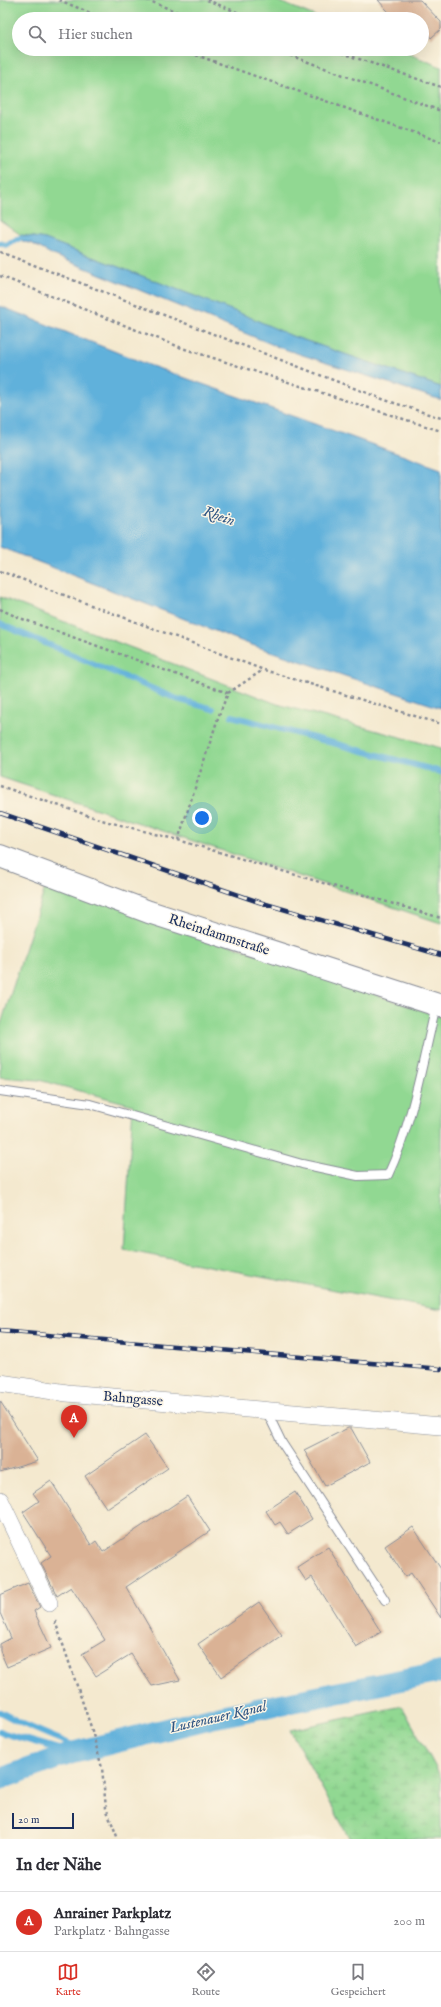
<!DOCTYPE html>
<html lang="de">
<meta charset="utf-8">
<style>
:root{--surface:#fff;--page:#f7f7f7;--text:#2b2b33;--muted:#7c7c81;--line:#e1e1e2;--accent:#d93025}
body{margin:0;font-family:"IM FELL English",serif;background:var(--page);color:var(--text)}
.scale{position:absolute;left:12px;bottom:10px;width:62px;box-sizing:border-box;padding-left:4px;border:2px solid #1b2f5e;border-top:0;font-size:11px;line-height:14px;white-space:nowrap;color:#1b2f5e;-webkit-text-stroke:3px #fcf5e5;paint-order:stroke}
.you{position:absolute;left:202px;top:818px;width:14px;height:14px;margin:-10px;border:3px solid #fff;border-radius:50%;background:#1a73e8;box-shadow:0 0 0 6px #1a73e833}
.badge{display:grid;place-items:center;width:26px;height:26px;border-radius:50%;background:var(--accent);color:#fff;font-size:13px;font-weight:700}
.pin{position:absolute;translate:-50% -33px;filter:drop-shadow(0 1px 2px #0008)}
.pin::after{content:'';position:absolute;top:21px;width:14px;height:12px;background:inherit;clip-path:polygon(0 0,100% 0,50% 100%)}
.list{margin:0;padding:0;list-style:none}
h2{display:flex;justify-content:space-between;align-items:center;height:52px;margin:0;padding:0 16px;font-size:17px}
h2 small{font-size:13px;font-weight:400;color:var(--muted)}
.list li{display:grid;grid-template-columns:26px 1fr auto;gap:12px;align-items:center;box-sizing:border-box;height:60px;padding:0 16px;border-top:1px solid var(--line)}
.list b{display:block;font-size:15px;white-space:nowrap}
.list p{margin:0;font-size:13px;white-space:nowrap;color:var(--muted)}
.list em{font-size:13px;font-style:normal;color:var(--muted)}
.icon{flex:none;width:22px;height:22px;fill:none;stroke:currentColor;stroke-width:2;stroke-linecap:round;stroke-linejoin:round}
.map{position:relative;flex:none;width:441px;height:1839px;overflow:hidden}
.search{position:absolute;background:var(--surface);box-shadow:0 4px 16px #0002;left:12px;right:12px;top:12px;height:44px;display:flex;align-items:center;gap:10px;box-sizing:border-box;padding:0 14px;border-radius:22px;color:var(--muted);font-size:15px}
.sheet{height:112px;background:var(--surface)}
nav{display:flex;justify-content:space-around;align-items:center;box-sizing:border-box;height:56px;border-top:1px solid var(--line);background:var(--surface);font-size:11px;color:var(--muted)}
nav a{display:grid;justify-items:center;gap:2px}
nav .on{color:var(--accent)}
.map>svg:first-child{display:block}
.grass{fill:#91d892;stroke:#568478}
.wetland{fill:url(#wetland-marsh);stroke:#568478}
.water{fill:#61b1db;stroke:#3e709c}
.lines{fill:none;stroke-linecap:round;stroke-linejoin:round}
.stream{stroke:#61b1db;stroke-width:6}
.canal{stroke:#61b1db;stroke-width:22}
.building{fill:#dab295}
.service-casing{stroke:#888c96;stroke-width:10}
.minor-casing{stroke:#888c96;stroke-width:18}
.primary-casing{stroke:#888c96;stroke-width:24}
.path{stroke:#888c96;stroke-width:2.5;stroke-dasharray:3 3;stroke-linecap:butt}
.service{stroke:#fff;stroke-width:8}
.minor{stroke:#fff;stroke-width:17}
.primary{stroke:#fff;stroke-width:22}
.rail-casing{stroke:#1b2f5e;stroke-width:4.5}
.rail{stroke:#fcf5e5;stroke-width:3;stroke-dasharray:9;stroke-linecap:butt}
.labels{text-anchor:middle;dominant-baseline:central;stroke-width:3;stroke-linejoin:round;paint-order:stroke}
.street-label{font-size:14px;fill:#1b2f5e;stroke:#fcf5e5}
.water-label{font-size:15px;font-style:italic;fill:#305684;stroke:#fcf5e5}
</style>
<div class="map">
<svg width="441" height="1839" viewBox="0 0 441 1839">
<defs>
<pattern id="wetland-marsh" width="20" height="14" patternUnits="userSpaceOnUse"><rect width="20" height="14" fill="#91d892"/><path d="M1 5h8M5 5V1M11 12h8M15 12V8" fill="none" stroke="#7cba80"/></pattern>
</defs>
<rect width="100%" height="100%" fill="#fcf5e5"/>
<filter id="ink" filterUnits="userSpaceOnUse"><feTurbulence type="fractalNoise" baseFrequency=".025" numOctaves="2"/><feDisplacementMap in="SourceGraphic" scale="8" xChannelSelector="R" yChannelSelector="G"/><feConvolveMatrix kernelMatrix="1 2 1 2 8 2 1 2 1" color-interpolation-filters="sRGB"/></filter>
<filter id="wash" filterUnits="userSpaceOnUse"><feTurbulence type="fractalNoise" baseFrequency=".012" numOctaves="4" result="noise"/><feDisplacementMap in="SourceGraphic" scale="16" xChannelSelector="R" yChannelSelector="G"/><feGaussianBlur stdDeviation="0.9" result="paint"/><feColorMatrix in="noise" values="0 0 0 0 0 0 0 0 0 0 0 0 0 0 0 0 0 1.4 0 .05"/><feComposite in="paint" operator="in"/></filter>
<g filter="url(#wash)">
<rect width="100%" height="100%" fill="#f4e9cf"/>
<path class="grass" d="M0,0H275L322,19H19V49H397L441,67V387L292,336L247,316L45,239L21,235L0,220Z
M0,597L277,704L441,748V923L0,777Z
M47,882L441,1017V1310L124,1250L133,1105L39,1080L0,1077V1027Z"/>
<path class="wetland" d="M402,1706L441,1777V1839H350L290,1730Z"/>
<path class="water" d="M21,235L45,239L247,316L292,336L441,387V400L281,348L51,254L31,243L23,242Z
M0,306L149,365L441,469V708L246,643L0,547Z"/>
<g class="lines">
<path class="stream" d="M0,243L6,245L20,238
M0,624L177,699L213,709
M232,716L441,772
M0,1712L23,1724L84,1750
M0,1732L72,1753"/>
<path class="canal" d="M0,1779L72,1753L211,1718L441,1672"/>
</g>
<g id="blocks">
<path class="building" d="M378,0H420L441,22V29L431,38L422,27V19H395Z
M0,1401L38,1461L0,1472Z
M348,1428H351L370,1462L325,1486L304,1450Z
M145,1435L168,1468L107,1509L85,1476Z
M51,1481L91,1545L96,1541L103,1552L187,1496L210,1531L126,1587L180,1680L152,1686L131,1654L96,1676L82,1654L105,1640L71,1587L57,1596L41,1563L51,1556L23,1512L39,1501L33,1493Z
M295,1492L312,1519L288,1534L280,1522L275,1525L266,1511Z
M413,1527L441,1569V1618L411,1573L405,1577L385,1546Z
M328,1547L381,1632L356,1647L312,1577L306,1581L297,1567Z
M28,1583L40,1607L34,1611L51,1648L7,1667L0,1651V1644L11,1638L0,1613V1595Z
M259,1602L282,1635L221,1677L198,1644Z"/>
</g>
</g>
<g filter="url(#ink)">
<use href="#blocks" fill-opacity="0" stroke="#888c96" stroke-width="1"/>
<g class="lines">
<defs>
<path id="service" d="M0,1091L90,1104L302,1164L358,1176L388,1175C412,1125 423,1060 436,1006
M267,1412L282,1443L385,1600"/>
<path id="minor" d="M0,1383L67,1393L441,1426
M0,1500L49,1603"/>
<path id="primary" d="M0,856L149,912L441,1006"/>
</defs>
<use href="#service" class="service-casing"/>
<use href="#minor" class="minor-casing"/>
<use href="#primary" class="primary-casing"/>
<path class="path" d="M59,0L105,19
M147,0L195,19
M207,0L254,19
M179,49L441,142
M273,49L441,111
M330,49L441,87
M0,252L385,400L441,418
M0,276L182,348L441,431
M0,571L264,670L441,724
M0,609L17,617L228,693L219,715L178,840
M228,693L263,670
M0,786L105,821L178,840L441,918
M55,1621L91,1727L102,1768L106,1808L118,1839"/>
<use href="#service" class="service"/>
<use href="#minor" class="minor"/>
<use href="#primary" class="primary"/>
<defs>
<path id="rail" d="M0,813L259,902L441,955
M0,1331L441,1369"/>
</defs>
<use href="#rail" class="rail-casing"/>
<use href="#rail" class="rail"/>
</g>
</g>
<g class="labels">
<g class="street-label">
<text transform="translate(219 935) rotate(18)">Rheindammstraße</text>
<text transform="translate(133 1399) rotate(5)">Bahngasse</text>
</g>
<g class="water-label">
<text transform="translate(219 516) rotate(19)">Rhein</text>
<text transform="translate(218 1717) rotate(-13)">Lustenauer Kanal</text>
</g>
</g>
</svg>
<div class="scale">20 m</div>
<div class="you"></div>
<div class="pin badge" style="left:74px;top:1438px">A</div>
<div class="search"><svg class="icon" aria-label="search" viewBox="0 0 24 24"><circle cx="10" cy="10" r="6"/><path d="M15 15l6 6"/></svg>Hier suchen</div>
</div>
<section class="sheet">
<h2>In der Nähe<small></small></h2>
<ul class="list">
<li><span class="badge">A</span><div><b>Anrainer Parkplatz</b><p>Parkplatz · Bahngasse</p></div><em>200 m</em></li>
</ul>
</section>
<nav>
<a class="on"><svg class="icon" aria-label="map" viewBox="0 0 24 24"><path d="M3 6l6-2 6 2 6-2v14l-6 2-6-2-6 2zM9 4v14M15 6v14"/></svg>Karte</a>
<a><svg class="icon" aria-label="directions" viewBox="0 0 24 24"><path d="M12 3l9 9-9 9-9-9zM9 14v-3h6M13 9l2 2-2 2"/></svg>Route</a>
<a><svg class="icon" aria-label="saved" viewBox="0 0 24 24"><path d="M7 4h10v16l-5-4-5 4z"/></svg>Gespeichert</a>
</nav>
